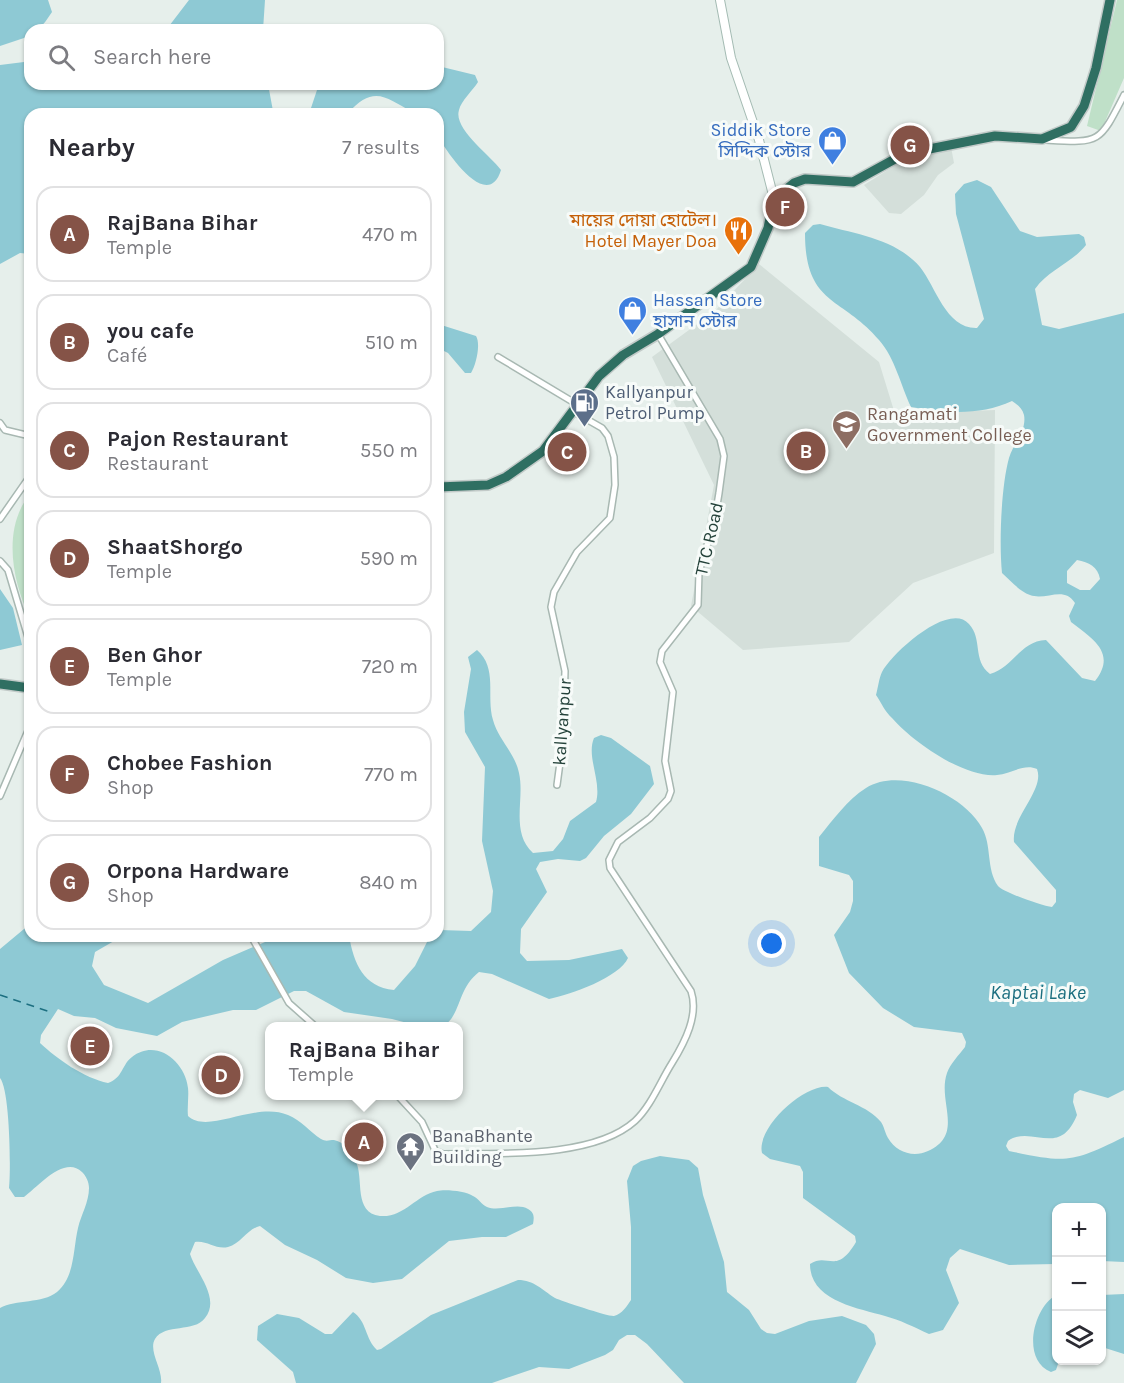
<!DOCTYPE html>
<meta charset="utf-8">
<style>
:root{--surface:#fff;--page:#f2f2f3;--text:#2b2b33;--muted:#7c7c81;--line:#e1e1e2;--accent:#855347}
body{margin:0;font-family:Karla,"Noto Sans Bengali",sans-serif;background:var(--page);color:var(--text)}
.controls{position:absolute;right:18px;bottom:18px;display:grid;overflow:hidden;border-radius:12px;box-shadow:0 2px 4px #0004}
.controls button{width:54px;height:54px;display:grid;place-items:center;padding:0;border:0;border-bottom:2px solid var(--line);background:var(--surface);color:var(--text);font:30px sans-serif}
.you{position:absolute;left:772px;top:944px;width:21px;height:21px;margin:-15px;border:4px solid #fff;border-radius:50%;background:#1a73e8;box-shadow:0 0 0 9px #1a73e833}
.badge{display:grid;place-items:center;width:39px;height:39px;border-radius:50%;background:var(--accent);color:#fff;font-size:20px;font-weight:700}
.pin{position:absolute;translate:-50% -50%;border:3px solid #fff;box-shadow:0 2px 6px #0006}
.popup{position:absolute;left:265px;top:1022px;width:198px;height:78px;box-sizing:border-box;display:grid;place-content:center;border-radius:12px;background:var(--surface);filter:drop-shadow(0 2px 4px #0005);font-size:20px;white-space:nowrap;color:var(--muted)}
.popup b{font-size:22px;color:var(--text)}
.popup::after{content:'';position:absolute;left:50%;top:100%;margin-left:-12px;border:12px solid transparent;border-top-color:var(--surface)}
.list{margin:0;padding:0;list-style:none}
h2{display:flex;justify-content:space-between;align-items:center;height:78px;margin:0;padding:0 24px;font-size:26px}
h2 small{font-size:20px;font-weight:400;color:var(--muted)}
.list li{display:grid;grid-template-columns:39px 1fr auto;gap:18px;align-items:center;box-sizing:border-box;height:96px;margin:0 12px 12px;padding:0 12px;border:2px solid var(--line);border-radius:18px}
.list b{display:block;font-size:22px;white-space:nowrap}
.list p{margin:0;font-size:20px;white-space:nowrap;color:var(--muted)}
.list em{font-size:20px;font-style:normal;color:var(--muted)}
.icon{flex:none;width:33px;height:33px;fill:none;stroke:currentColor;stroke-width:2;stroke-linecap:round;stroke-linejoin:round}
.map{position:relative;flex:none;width:1124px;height:1383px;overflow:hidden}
.search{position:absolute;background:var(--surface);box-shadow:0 2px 4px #0004;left:24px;top:24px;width:420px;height:66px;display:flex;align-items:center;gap:15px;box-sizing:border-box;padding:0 21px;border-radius:18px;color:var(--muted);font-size:22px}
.panel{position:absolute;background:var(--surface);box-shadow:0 2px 4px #0004;left:24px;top:108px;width:420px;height:834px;border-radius:18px}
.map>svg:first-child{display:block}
.built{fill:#d4dfda}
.green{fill:#bfe0c8}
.water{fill:#8ec9d4;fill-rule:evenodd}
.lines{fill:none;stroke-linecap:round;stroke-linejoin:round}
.ferry{stroke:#1c6f80;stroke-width:1.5;stroke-dasharray:8 6;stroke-linecap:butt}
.street-casing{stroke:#a8b8b2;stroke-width:8}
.secondary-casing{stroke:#a4bbb3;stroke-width:10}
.highway-casing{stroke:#c2cac8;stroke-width:12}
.street{stroke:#fff;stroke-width:5}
.secondary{stroke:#fff;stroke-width:8}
.highway{stroke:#2f6f62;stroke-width:9}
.labels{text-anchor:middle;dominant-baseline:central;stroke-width:6;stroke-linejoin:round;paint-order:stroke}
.shop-label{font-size:18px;fill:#366cbe;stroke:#f7fbf9;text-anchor:end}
.food-label{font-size:18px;fill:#c56008;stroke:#f7fbf9;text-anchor:end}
.service-label{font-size:18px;fill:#4e5e75;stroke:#f7fbf9;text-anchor:start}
.education-label{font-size:18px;fill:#785e54;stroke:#f7fbf9;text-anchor:start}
.street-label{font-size:18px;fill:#24423a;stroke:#f7fbf9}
.worship-label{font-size:18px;fill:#5b616d;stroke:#f7fbf9;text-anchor:start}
.water-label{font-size:20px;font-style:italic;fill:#1c6f80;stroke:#f7fbf9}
</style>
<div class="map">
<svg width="1124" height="1383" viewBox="0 0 1124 1383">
<rect width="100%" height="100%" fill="#e6efeb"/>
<path class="built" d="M951,147L954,163L938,175L924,195L901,214L889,213L864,185L905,159Z
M759,264L879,362L895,414L995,410L994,553L913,583L849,642L743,650L691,606L714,485L652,357L715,311Z"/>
<path class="green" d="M1117,0H1124V78L1101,131L1087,126Z
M30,494V618C12,581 2,528 30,494Z"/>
<path class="water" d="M0,0H48L52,12C46,21 41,30 30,30L27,37L0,46Z
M189,0H265L263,30H166Z
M24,62H30V84H268L273,111L272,114H30V254L20,253L0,264V65Z
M438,66L475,75L478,82C473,90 461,101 459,110C453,129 490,155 501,170C488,212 448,154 439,138C436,132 438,121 438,114C431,114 420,116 414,113C385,97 374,84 347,114H309L319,84H438Z
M977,180L991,187L1020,231L1037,237L1079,234L1084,237L1086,245C1072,263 1048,270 1035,289L1042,325L1059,329L1124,313V1090L1108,1098L1080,1090L1074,1094L1073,1102L1077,1115C1059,1159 1032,1124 1008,1141L1006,1146L1009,1151C1067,1163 1071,1163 1124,1137V1262L1102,1261V1208H1056V1264L1009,1265L960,1249L950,1258L946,1270L959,1303L943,1330L929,1334C914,1327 900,1320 885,1316C858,1308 810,1301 810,1264C828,1252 836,1276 856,1242L855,1236L803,1198V1172L800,1166L770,1159L762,1153C756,1128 804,1084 828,1087C843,1102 867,1105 881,1122C884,1126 885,1133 888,1138C896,1152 913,1158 928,1151C965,1134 937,1102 947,1073C950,1064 959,1055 965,1047L966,1042L962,1033L914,1027L883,1008L849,973L834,935L850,912L853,901V881L849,875L819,866V837C833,820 847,800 866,788C901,766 964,795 982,828C992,845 986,869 998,886C1003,892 1042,906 1052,907L1056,902V890L1014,842C1011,817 1045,790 1037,769C1024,763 1011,774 997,775C964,778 913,742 892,718C885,712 881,702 876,695C878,688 879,678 882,672C892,653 949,601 969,624C983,639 972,660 990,674C1013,668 1020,641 1046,640L1082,678L1095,681C1117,653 1093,639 1071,622L1069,616L1075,603C1064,585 1046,601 1030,595C1019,591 1011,581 1002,573C999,544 1001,487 1009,458C1013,444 1027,431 1024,415C1022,408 1018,405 1012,401C980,416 946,413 911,407C901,386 895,358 879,340C842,296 805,306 805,233L813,225L820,224C854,234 895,238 920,267C936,287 946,329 977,328L984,319L956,214L955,194L964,184ZM1077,560C1089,562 1098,567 1100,579L1090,590H1080L1067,583V571Z
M438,324L476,336C481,344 476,365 471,373H465L448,353L438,348Z
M0,589L13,608L22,645L0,650Z
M477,650C498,668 486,696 493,720C498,739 515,753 519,773C525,799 510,832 533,853L553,851L563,839L570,821L596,802C602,781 586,757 594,738L601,735L611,738L650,766L654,784L631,814L604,836L586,858L580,861L558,859L540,862L536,869L547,892L521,929L520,953L527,961L569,960L622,949L628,958C620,977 570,995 549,999L492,974L479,972C457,989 462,1013 444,1026H419L392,1019L344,1012L306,991H294L256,1010H233L182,1022L157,1036L116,1028L95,1018L74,1016L58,1009L41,1035L40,1043C57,1059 84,1078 108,1083C123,1078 122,1064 132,1057C156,1038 185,1061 188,1088C189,1097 187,1107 188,1116C208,1135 255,1101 288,1115C301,1120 310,1132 321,1139C326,1142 329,1140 334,1140C345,1142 352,1153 356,1162C364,1178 353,1213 380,1216C404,1218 416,1195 437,1191C445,1189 466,1191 473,1196C478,1198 482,1205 487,1207C500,1212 517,1202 528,1209C535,1213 534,1218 533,1224L506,1237H482L449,1241L402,1279L373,1283L346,1278L317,1260L285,1245L260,1226C247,1229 241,1244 228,1247C216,1250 207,1240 195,1242L190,1254C196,1273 221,1298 205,1318C194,1333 165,1323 155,1339C148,1351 163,1369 161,1383H0V1308C16,1299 42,1304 57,1292C75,1277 73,1249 78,1228C81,1215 89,1202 89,1188C89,1182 86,1176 82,1172C64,1155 38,1187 24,1197H15L9,1188C11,1170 10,1090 0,1078V949L30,924V936H132L114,941L95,952L92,966L104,985L148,1003L223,960L279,936H349C354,963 363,987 394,990L415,966L430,936H438L440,930L471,931L491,912L493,891L482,841L485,767L465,732L464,712L471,669L468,657Z
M660,1156L689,1160L698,1168L703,1195L724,1262L727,1292L749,1310L761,1329L767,1333L775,1334L809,1321L842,1316L866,1325L874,1334L876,1344L856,1383H684L647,1344L635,1335H627L619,1340L613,1350L605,1355L569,1369L539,1367L492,1383H296L293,1372L257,1340L258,1326L277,1314L299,1318L325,1334H332L353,1312C367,1321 365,1339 377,1350L381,1349L431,1315L518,1280C534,1280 542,1290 555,1298C561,1301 610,1317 614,1316C622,1314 627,1306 631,1300V1227L627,1181L633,1166L641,1161Z
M1124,1294V1354L1102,1347V1295Z
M1056,1295V1360L1059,1361L1056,1370L1051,1372C1021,1360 1033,1308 1056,1295Z"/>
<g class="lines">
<path class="ferry" d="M0,995L53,1013"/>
<defs>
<path id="street" d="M1046,140C1100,143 1099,144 1124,95
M498,357L578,405
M0,423L5,430L30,436
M0,519L30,476
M0,561L8,570L30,644
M557,785L563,740L565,671L551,607L554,592L577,552L610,518L615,485L614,457L608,436L602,428L574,412
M0,796L30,726
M251,936L289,1003L315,1026
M398,1096L422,1122L435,1150L443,1154C497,1153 593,1159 635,1121C651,1106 660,1082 672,1063C685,1042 699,1015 691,991L610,868L609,860L618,842L650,818L668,799L671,791L665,761L673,692L660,662L662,651L698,605L699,572L714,523L719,493L724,456L720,439L658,334"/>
<path id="secondary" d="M720,0L731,58L759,140L774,199"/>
<path id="highway" d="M438,487L488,485L506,477L543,451L599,376L623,355L658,334L751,267L768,228L774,199L794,183L805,179L853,182L904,154L995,136L1042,139L1071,127L1084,106L1096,68L1110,0
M0,684L30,688"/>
</defs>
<use href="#street" class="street-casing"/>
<use href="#secondary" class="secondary-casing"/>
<use href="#highway" class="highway-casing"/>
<use href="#street" class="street"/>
<use href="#secondary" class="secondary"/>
<use href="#highway" class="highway"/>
</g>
<defs>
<symbol id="shop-pin" viewBox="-11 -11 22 30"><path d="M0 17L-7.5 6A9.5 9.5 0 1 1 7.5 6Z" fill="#3f7fe0" stroke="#f7fbf9"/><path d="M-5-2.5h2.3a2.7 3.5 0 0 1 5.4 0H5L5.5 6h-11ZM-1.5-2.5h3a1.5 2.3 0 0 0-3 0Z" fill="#fff"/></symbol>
<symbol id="restaurant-pin" viewBox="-11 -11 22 30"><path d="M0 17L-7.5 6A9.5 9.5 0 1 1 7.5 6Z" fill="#e8710a" stroke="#f7fbf9"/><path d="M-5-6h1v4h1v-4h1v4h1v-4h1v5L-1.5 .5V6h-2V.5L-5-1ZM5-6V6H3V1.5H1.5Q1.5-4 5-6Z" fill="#fff"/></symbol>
<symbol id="fuel-pin" viewBox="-11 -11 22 30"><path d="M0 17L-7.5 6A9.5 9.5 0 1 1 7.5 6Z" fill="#5c6f8a" stroke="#f7fbf9"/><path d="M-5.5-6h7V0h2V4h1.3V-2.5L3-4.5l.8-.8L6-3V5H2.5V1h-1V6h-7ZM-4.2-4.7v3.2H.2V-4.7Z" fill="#fff"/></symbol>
<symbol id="university-pin" viewBox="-11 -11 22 30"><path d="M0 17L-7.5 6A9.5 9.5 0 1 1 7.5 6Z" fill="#8d6e63" stroke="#f7fbf9"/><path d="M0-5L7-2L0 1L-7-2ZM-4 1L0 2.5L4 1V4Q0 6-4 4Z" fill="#fff"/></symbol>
<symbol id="temple-pin" viewBox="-11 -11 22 30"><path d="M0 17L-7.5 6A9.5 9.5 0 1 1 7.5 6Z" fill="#6b7280" stroke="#f7fbf9"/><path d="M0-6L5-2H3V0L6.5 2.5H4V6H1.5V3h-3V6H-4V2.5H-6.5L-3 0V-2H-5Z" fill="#fff"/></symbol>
</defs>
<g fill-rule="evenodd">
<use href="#shop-pin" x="816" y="124" width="33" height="45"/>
<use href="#restaurant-pin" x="722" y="214" width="33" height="45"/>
<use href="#shop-pin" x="616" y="294" width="33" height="45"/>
<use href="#fuel-pin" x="568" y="386" width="33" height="45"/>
<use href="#university-pin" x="830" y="408" width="33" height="45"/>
<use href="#temple-pin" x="394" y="1130" width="33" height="45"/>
</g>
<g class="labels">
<g class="shop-label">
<text x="811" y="130">Siddik Store<tspan x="811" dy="21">সিদ্দিক স্টোর</tspan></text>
<text x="653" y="300" text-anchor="start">Hassan Store<tspan x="653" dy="21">হাসান স্টোর</tspan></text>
</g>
<g class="food-label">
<text x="717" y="220">মায়ের দোয়া হোটেল।<tspan x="717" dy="21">Hotel Mayer Doa</tspan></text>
</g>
<g class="service-label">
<text x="605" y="392">Kallyanpur<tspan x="605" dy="21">Petrol Pump</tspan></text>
</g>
<g class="education-label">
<text x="867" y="414">Rangamati<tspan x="867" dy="21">Government College</tspan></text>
</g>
<g class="street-label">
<text transform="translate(709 539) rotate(-77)">TTC Road</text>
<text transform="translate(562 722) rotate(-86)">kallyanpur</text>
</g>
<g class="worship-label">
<text x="432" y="1136">BanaBhante<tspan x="432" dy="21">Building</tspan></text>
</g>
<g class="water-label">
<text x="1038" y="992">Kaptai Lake</text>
</g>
</g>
</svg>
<div class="controls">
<button>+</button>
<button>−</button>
<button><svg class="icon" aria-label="layers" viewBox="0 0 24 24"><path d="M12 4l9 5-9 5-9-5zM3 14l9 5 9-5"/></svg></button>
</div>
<div class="you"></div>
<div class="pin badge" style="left:364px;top:1142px">A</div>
<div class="popup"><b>RajBana Bihar</b>Temple</div>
<div class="pin badge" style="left:806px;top:451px">B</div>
<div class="pin badge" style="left:567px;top:452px">C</div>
<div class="pin badge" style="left:221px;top:1075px">D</div>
<div class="pin badge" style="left:90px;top:1046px">E</div>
<div class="pin badge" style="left:785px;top:207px">F</div>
<div class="pin badge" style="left:910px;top:145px">G</div>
<div class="search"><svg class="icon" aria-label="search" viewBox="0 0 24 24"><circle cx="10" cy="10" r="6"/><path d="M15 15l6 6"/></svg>Search here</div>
<section class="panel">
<h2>Nearby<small>7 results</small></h2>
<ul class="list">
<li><span class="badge">A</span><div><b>RajBana Bihar</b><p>Temple</p></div><em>470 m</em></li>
<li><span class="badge">B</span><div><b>you cafe</b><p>Café</p></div><em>510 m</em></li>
<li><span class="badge">C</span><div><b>Pajon Restaurant</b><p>Restaurant</p></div><em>550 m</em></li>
<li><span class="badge">D</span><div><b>ShaatShorgo</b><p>Temple</p></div><em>590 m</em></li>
<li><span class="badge">E</span><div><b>Ben Ghor</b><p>Temple</p></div><em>720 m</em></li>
<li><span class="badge">F</span><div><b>Chobee Fashion</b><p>Shop</p></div><em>770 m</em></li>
<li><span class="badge">G</span><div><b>Orpona Hardware</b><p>Shop</p></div><em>840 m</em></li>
</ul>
</section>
</div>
